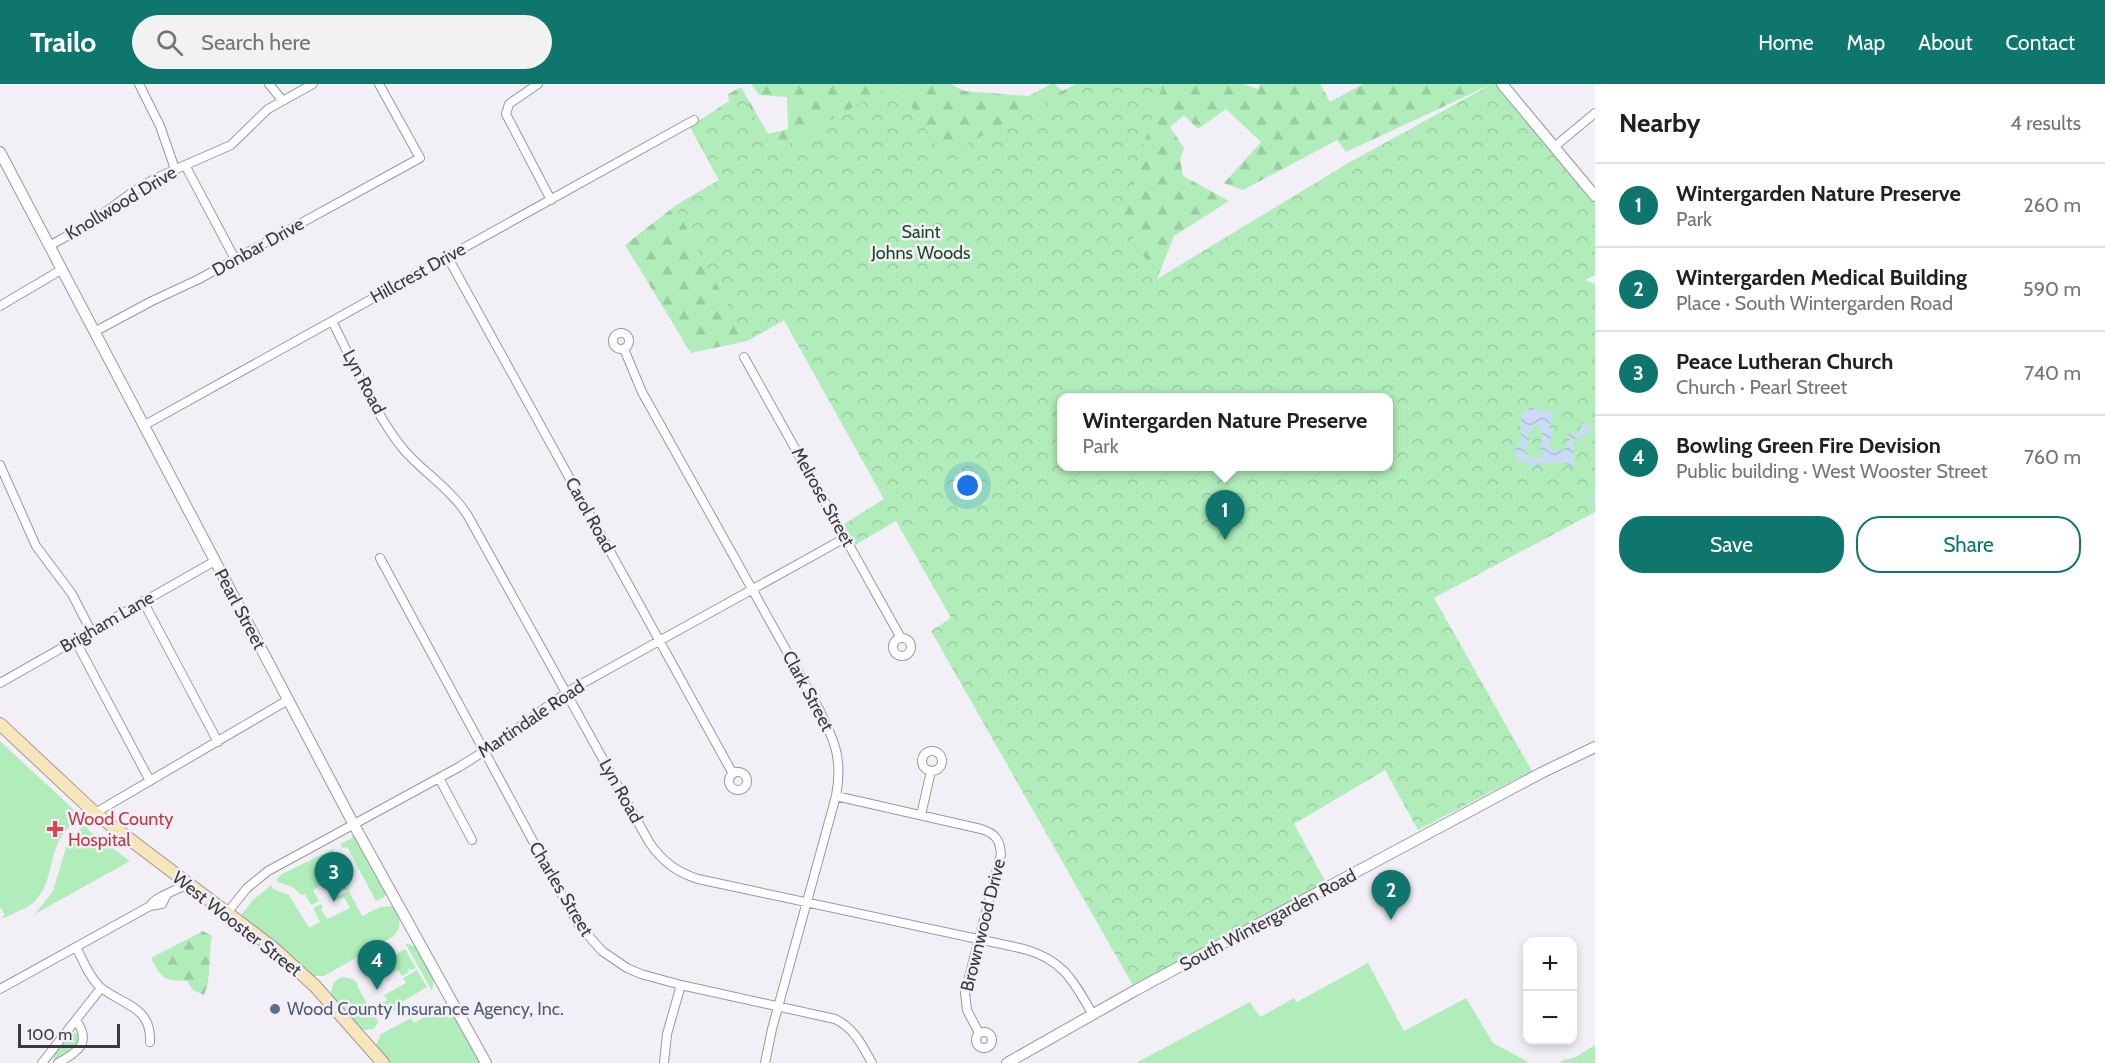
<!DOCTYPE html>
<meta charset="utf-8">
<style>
:root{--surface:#fff;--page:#f2f2f2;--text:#202124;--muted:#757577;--line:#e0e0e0;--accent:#0f766e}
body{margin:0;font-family:Cabin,sans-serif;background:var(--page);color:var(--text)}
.controls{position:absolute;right:18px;bottom:18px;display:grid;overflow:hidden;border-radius:12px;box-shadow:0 3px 9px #0003}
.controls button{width:54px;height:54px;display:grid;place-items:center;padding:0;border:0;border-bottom:2px solid var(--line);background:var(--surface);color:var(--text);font:30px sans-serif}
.scale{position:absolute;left:18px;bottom:15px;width:102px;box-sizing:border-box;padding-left:6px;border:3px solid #3b3a3d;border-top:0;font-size:16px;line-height:21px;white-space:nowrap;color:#3b3a3d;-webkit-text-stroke:4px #f3eff7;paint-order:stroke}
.you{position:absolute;left:968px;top:402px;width:21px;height:21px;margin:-15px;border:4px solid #fff;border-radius:50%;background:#1a73e8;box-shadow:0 0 0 9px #1a73e833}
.badge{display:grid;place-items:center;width:39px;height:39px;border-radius:50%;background:var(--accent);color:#fff;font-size:20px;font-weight:700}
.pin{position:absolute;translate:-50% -50px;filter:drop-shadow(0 2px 3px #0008)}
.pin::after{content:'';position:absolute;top:32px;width:21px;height:18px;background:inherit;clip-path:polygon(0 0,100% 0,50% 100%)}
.popup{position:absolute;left:1057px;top:309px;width:336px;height:78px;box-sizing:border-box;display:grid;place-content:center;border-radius:12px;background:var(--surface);filter:drop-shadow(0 2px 4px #0005);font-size:20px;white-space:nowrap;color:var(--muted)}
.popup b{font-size:22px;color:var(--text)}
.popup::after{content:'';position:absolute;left:50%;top:100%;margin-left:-12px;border:12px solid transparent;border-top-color:var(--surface)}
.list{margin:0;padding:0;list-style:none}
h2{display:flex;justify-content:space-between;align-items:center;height:78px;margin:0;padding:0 24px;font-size:26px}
h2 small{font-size:20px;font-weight:400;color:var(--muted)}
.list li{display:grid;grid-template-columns:39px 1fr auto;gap:18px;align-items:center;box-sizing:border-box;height:84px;padding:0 24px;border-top:2px solid var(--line)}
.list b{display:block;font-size:22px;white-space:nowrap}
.list p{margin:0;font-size:20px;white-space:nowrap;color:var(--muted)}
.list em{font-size:20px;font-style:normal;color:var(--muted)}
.actions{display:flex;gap:12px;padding:18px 24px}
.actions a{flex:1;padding:14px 0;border:2px solid var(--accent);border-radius:24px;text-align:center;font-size:21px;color:var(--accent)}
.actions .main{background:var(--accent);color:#fff}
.icon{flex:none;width:33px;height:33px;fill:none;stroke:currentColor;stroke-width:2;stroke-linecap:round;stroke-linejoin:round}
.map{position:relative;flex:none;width:1595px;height:979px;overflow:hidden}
header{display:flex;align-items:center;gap:36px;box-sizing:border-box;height:84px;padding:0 30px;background:var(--accent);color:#fff}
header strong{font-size:28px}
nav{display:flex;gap:33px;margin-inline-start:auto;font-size:21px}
.search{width:420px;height:54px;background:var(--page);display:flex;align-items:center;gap:15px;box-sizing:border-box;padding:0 21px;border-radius:33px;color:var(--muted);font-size:22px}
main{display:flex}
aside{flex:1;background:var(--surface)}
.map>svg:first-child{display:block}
.grass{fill:#b1edba}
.forest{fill:url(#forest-firs)}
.park{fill:url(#park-crowns);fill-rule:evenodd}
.water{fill:url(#water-waves);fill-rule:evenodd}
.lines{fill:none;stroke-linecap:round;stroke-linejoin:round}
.stream{stroke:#cadbf6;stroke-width:2}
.minor-casing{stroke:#9b979e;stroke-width:10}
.tertiary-casing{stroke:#9b979e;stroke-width:12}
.secondary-casing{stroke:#9b979e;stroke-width:14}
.minor{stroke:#fff;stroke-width:8}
.tertiary{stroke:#fff;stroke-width:10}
.secondary{stroke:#f8e6bb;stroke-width:12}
.health-dot{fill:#e0444e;stroke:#f3eff7;stroke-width:2}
.service-dot{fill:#5c6f8a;stroke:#f3eff7;stroke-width:2}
.labels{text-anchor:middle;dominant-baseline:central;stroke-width:5;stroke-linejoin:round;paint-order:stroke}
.street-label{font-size:18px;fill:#3b3a3d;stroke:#f3eff7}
.park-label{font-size:18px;fill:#194925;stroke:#f3eff7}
.health-label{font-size:18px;fill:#be3a42;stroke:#f3eff7;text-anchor:start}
.service-label{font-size:18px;fill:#4e5e75;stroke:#f3eff7;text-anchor:start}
</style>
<header>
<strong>Trailo</strong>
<div class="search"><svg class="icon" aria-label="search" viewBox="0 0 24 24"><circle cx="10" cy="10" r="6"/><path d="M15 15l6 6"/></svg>Search here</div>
<nav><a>Home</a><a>Map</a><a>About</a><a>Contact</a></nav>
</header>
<main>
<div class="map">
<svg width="1595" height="979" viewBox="0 0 1595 979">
<defs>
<pattern id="forest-firs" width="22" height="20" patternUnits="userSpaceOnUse" patternTransform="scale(1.5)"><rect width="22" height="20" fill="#b1edba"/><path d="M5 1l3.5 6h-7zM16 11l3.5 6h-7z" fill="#99cca1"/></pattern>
<pattern id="park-crowns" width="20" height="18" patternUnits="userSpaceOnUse" patternTransform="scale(1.5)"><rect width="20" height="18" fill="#b1edba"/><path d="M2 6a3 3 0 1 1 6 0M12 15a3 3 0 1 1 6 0" fill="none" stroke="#99cca1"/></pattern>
<pattern id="water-waves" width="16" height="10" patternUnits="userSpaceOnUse" patternTransform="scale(1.5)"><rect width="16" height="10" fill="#cadbf6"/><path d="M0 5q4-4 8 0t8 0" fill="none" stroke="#aebdd4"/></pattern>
</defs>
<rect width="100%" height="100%" fill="#f3eff7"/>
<path class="grass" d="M0,657L71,723L79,734C71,740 63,749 58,759C49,778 51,803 33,819C25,825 13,829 4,834L1,833L5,831L0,823Z
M84,741L92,749L130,777L35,830L53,807L67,760Z
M352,752L355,753L387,809L384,813L376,817L347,763L343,764L340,760L352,754Z
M333,765L335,769L331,771L348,805L338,808L336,805L330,808L325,799L313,806L319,817L311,821L305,810L301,811C298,809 296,805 292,803C286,800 281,801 276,796L282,790Z
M271,801L273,805L289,811L309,844L320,838L313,824L321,820L323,823L321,825L327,835L350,824L344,813L337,816L336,813L349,807L362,832L380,823L393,822C400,834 403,840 394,852L324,892H311L244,836L242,830L253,816Z
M405,859L416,863L434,895L432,907Z
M405,865L416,884L412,886L408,885L409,888L402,892L398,886L377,897L374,892L369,894C366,884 369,872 381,872L384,877Z
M1368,879L1404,947L1466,914L1493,959L1530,979H1136L1250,918L1260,933L1294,914L1297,918Z
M417,886L427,903L402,918L405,923L403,927C394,928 387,926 382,919L387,916L384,911L406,899L403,894Z
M343,893L353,895L358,900L357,901L370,925L372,924L378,938L374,945L364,946L358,945L331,914C331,903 332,897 343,893Z
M437,920H443L450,925L481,979H388L378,967L376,961L381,950L411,934L414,939L433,928L430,923Z
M71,949H77L80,953L79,961L57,976H55L53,972Z
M1595,961V979H1560L1563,976L1574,974Z"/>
<path class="forest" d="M751,0H951L964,7L1029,12L1051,0H1055L1062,7L1076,0H1243L1258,5L1260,0H1320L1330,18L1363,0H1492L1346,68L1337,56L1243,106L1224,99L1261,58L1226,25L1198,45L1184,31L1170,43L1184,64L1180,76L1183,92L1229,117L1174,152L1157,195L885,416L784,236L747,257L691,269L625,161L675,122L719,96L690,43L729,17L728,10L741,3L768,50L788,45L787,13L759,11Z
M203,847L212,852C208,871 212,893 204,911L193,906L187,897C164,896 162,896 151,874Z"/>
<path class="park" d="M895,0H897L943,72L1082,0H1163L1121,131L1157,195L1350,78L1492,0H1498L1595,116V191L1585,196L1595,200V428L1434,514L1532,687L1418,746L1385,686L1294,740L1327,800L1135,905L931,547L951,534L896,437L855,461L844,440L884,415L784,236L747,257L675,122L719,96L690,43L744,12L774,68ZM1062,314H1388V382H1062Z"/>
<path class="water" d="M1529,323L1554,329L1549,344L1552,346L1549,364L1558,367L1565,365L1570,354L1568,349L1577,350L1582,344L1580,337L1586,341L1592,340L1589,349L1575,355L1572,363L1575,365L1573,369L1574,382L1571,384L1566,379H1540L1537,383C1530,382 1528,376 1517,377L1515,365L1522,356L1520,343L1523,328L1528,326ZM1538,341L1543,351L1540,365L1544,370L1543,373L1529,374L1528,369H1524L1529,354L1526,349L1527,347L1530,349L1534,342Z"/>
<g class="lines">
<path class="stream" d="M1590,420L1595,410"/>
<defs>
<path id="minor" d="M139,0L160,42L175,85
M269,0L282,16
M538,0L509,20L506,30L551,116
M1554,63L1595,29
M185,81L235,175
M49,162L89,140L134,107L156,94L231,61L268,25L313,0
M447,172L733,690
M0,222L61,186
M332,237C353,278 375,331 404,366C424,389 451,405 468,432L649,758C662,777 676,788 698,795L1024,865C1064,876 1074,898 1093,931
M94,248L152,217L199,195L420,74L379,0
M613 257a8 8 0 1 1 16 0a8 8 0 1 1-16 0Z
M624,265L642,308L819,625C835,658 843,675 836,712L772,945L765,979
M744,273L901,554
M143,342L694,36
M0,381L36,462L72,510L91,547
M380,474L568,822L578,840L602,867L627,884L641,890L681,901L835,935C854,944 862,961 872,979
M143,517L218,658
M893 563a9 9 0 1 1 18 0a9 9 0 1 1-18 0Z
M75,556L150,697
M0,599L215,477
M922 677a10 10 0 1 1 20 0a10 10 0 1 1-20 0Z
M729 697a9 9 0 1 1 18 0a9 9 0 1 1-18 0Z
M439,694L472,756
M836,712L981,745C995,749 1000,756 1001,770L965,909L967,926L979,949
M95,729L288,616
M921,731L931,687
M166,812L162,820L150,822C153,814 177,806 188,800
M227,829L247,804L268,787L459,683L496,660L567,608L845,454
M76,863C83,876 89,893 100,903C122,921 152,922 150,958
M0,905L150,822
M976 956a8 8 0 1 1 16 0a8 8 0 1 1-16 0Z
M42,979L101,904
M58,979C78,968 92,959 76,936
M664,979L667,950L681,901"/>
<path id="tertiary" d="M1502,0L1595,112
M0,68L354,741L486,979
M1007,979L1136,906L1328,803L1541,689L1595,663"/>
<path id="secondary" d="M0,640L95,729L272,863L315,902L383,979"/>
</defs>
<use href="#minor" class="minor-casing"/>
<use href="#tertiary" class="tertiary-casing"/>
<use href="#secondary" class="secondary-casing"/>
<use href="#minor" class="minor"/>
<use href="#tertiary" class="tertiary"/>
<use href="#secondary" class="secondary"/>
</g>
<path class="health-dot" d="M52 736h6v6h6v6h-6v6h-6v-6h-6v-6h6z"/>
<circle class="service-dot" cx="275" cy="925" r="6"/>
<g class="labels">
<g class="street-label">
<text transform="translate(121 119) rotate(-31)">Knollwood Drive</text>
<text transform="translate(258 163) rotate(-29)">Donbar Drive</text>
<text transform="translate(418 189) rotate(-29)">Hillcrest Drive</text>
<text transform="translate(364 298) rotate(62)">Lyn Road</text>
<text transform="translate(823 413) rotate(61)">Melrose Street</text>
<text transform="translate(590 431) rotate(61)">Carol Road</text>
<text transform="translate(240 525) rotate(62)">Pearl Street</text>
<text transform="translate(107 538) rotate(-30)">Brigham Lane</text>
<text transform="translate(808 607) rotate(62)">Clark Street</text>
<text transform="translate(531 635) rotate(-34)">Martindale Road</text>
<text transform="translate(621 707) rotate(61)">Lyn Road</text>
<text transform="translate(561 805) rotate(59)">Charles Street</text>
<text transform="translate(1268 836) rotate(-28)">South Wintergarden Road</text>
<text transform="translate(237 840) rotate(38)">West Wooster Street</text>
<text transform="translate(983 841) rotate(-76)">Brownwood Drive</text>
</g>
<g class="park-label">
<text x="921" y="148">Saint<tspan x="921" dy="21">Johns Woods</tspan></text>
</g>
<g class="health-label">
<text x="68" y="735">Wood County<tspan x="68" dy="21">Hospital</tspan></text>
</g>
<g class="service-label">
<text x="287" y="925">Wood County Insurance Agency, Inc.</text>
</g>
</g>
</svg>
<div class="controls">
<button>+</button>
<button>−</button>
</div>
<div class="scale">100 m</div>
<div class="you"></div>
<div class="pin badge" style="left:1225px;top:456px">1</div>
<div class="popup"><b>Wintergarden Nature Preserve</b>Park</div>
<div class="pin badge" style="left:1391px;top:836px">2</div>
<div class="pin badge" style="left:334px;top:818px">3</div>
<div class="pin badge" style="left:377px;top:906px">4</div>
</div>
<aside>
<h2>Nearby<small>4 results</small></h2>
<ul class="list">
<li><span class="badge">1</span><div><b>Wintergarden Nature Preserve</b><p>Park</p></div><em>260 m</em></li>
<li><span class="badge">2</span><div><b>Wintergarden Medical Building</b><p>Place · South Wintergarden Road</p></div><em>590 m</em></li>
<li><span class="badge">3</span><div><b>Peace Lutheran Church</b><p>Church · Pearl Street</p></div><em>740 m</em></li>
<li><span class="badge">4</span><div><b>Bowling Green Fire Devision</b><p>Public building · West Wooster Street</p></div><em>760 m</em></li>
</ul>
<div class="actions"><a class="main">Save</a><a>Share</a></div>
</aside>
</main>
